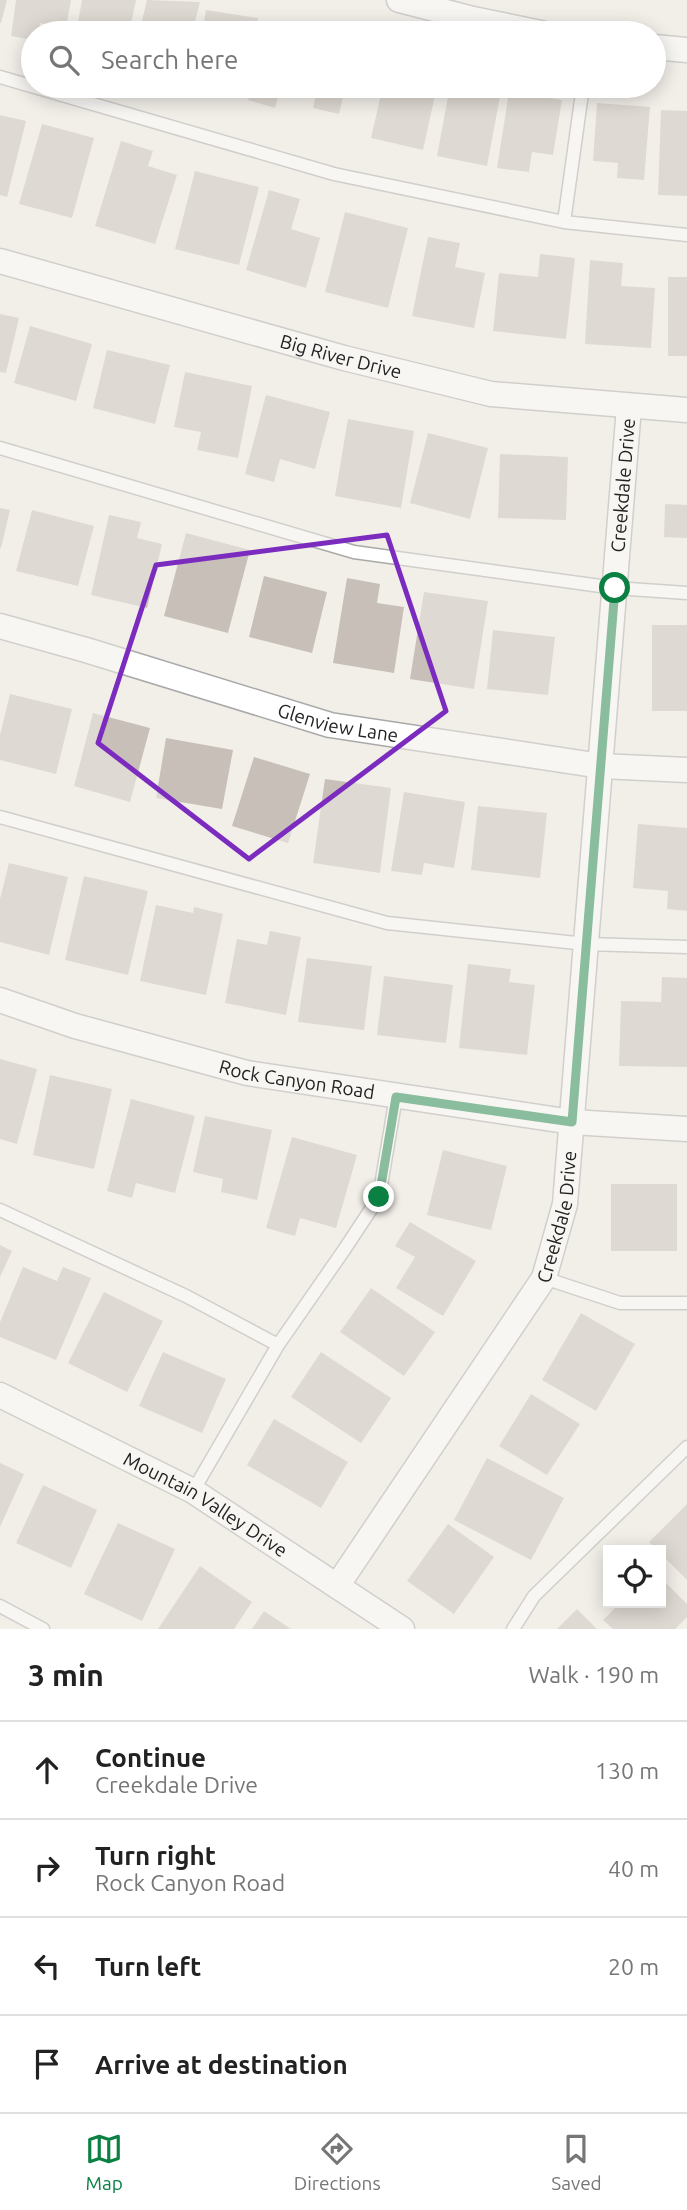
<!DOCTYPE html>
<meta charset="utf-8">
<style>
:root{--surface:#fff;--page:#f2f2f2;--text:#222;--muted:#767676;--line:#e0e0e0;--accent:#0b8043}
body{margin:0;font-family:Ubuntu,sans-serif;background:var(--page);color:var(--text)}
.controls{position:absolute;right:21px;bottom:21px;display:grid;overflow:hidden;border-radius:0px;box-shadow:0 4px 18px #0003}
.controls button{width:63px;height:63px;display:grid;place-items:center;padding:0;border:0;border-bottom:2px solid var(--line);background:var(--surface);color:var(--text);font:35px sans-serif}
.stop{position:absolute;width:21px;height:21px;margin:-16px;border:5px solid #0b8043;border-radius:50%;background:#fff}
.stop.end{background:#0b8043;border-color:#fff;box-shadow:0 2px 7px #0008}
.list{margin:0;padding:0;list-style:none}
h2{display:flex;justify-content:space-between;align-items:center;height:91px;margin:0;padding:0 28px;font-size:30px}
h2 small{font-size:23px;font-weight:400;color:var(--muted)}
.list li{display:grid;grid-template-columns:46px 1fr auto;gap:21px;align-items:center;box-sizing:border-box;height:98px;padding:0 28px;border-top:2px solid var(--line)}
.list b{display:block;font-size:26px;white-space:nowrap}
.list p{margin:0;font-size:23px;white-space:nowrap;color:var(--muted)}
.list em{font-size:23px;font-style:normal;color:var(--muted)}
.icon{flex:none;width:38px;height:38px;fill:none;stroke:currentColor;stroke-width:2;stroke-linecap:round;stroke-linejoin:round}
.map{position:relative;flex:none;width:687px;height:1629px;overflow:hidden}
.search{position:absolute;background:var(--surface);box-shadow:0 4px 18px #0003;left:21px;right:21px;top:21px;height:77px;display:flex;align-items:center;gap:18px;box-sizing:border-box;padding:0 24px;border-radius:38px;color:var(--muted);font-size:26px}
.sheet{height:483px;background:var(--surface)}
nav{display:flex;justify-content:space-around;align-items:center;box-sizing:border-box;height:98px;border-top:2px solid var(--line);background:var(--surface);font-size:19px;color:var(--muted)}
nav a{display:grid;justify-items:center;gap:4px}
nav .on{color:var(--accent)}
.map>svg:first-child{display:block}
.building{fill:#c7bfb8}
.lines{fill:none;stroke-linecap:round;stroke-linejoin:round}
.service-casing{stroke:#a9a9a9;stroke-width:15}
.minor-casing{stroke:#a9a9a9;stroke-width:27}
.service{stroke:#fff;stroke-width:12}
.minor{stroke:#fff;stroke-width:24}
.route{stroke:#0b8043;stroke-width:9}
.marked{fill:none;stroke:#7b2cbf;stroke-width:5;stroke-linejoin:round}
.labels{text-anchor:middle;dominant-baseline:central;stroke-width:6;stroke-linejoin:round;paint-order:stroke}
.street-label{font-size:19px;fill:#222;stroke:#fff}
</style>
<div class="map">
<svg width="687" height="1629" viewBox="0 0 687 1629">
<rect width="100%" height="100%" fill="#f2efe9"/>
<path class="building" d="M0,0H7L1,23H0Z
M16,0H71L66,28L40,23L39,33H33V40L11,36Z
M82,0H136L129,33H76Z
M147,0L200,2L192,33H139Z
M206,10L258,18L256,33H202Z
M269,25L294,33H267Z
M252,86H281L275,108L248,100Z
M318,86H372L369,97L344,92L339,114L313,108Z
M383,86H437L423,150L371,138Z
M450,86H502L487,166L437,156Z
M509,92L562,100L553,155L532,152L529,172L497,168Z
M597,103L650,107L644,180L617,178L618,163L593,161Z
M661,110L687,111V196L658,195Z
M0,115L26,121L7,197L0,195Z
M42,124L94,138L72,218L19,204Z
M121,141L153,151L148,166L177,175L155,244L95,226Z
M195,171L259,187L239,265L175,249Z
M269,190L300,199L291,229L320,238L306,288L246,270Z
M345,212L408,228L388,308L325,292Z
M428,237L460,243L455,267L485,273L474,328L412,316Z
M540,254L575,258L566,339L493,331L499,273L538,277Z
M590,260L623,263L621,286L655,288L651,348L585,344Z
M668,277H687V356H668Z
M0,314L19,318L6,373L0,372Z
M30,326L92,344L76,401L14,383Z
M107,350L170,365L155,424L93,408Z
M185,372L252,386L238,458L197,450L201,432L174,427Z
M266,395L330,412L315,469L280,459L274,482L245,474Z
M348,419L414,431L401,508L335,496Z
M428,433L488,448L470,519L410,503Z
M500,454L568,457L566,520L498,518Z
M665,504L687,505V538L664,537Z
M0,508L10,510L1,548H0Z
M32,510L94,526L78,586L16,571Z
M109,515L141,522L137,538L162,544L147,608L91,595Z
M186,533L250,550L228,633L164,616Z
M264,576L327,592L312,653L249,637Z
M347,578L380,584L377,603L404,607L394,673L333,663Z
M424,592L488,601L474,689L410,679Z
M652,625H687V711H652Z
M493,630L555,637L548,695L487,689Z
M10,694L72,709L56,774L0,760V735Z
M93,713L150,728L130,802L74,786Z
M166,738L233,750L222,809L156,798Z
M254,757L310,774L288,843L232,826Z
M325,779L391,788L380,873L313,863Z
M404,792L465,802L454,868L424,863L422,875L391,871Z
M478,806L547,813L540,878L471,870Z
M638,824L687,828V911L667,909L668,891L633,888Z
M9,863L68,877L49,955L0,942V899Z
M84,876L148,891L128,975L65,960Z
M156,905L193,913L194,907L223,914L206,995L140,981Z
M270,931L301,937L286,1015L225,1003L237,939L267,945Z
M307,958L372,966L364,1030L298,1022Z
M468,964L511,969L509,982L535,985L527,1055L459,1048Z
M384,976L453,985L446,1043L377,1035Z
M662,977L687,978V1067L619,1066L621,1001L661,1002Z
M0,1059L37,1069L17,1144L0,1139Z
M50,1075L112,1089L94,1169L33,1155Z
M131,1099L195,1116L175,1193L136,1183L132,1198L107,1191Z
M205,1116L272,1130L257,1200L221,1192L223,1179L193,1172Z
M292,1137L357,1155L336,1228L300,1218L295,1236L266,1228Z
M443,1150L507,1166L491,1230L427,1215Z
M611,1184H677V1251H611Z
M410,1222L476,1261L443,1316L396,1288L415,1257L395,1246Z
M0,1245L12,1251L0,1277Z
M23,1267L57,1281L63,1267L91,1278L56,1360L0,1337V1322Z
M371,1288L435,1332L404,1376L340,1332Z
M104,1292L163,1321L127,1392L68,1363Z
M581,1313L635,1344L596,1411L542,1380Z
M163,1352L226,1379L202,1433L139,1406Z
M321,1352L391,1398L361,1443L291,1397Z
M531,1394L580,1424L547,1475L499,1446Z
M274,1419L348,1462L321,1508L247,1465Z
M487,1458L564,1498L531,1560L454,1520Z
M0,1463L24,1474L0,1527Z
M43,1485L97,1510L71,1568L16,1543Z
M687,1504V1580L661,1554V1550H657L649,1542Z
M118,1523L175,1549L142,1621L84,1594Z
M448,1524L494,1557L454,1614L407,1581Z
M200,1566L252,1602L234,1629H158Z
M661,1578L687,1604V1617L675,1629H613L603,1620L620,1603H661Z
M577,1609L597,1629H557Z
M264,1611L291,1629H252Z"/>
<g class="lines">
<defs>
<path id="service" d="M0,77L334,174L564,222L583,86
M564,222L687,235
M0,448L354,552L615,588L687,593
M0,817L387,923L586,944L687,947
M0,1210L186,1296L278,1345
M544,1278L620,1303H687
M193,1491L278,1345L344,1250L379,1197L396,1097
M0,1606L43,1629
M513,1629L534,1596L687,1447"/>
<g id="minor">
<path d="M399,0L473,19L541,33"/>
<path d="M654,47L687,50"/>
<path id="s1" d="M0,261L344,358L491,394L687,410"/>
<path id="s2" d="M0,626L86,650L330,725L601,766L687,770"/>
<path id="s3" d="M0,1000L75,1026L247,1073L572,1122L687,1129"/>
<path id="s4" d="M0,1395L193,1491L402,1629"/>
<path id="s5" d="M337,1586L544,1278L565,1204L629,407"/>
</g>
</defs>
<use href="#service" class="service-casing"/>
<use href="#minor" class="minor-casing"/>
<use href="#service" class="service"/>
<use href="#minor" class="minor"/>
</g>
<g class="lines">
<path class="route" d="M379,1197L396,1097L572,1122L615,588"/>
</g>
<path d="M0 0H687V1629H0ZM387,535L446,711L249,859L98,743L156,565Z" fill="#f2efe9" fill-opacity=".55" fill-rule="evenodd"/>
<path class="marked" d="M387,535L446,711L249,859L98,743L156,565Z"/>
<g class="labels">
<g class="street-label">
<text stroke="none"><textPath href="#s1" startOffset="354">Big River Drive</textPath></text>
<text stroke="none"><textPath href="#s5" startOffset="1169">Creekdale Drive</textPath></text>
<text stroke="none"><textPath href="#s2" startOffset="352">Glenview Lane</textPath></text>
<text stroke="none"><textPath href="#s3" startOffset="308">Rock Canyon Road</textPath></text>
<text stroke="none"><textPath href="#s5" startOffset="434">Creekdale Drive</textPath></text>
<text stroke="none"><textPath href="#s4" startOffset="233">Mountain Valley Drive</textPath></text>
</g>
</g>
</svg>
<div class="controls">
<button><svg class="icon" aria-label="locate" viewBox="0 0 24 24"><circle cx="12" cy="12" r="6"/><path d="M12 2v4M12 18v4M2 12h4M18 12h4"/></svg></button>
</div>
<div class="stop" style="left:615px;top:588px"></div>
<div class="stop end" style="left:379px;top:1197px"></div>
<div class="search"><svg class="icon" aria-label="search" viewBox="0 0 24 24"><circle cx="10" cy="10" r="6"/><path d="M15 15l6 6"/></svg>Search here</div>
</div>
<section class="sheet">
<h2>3 min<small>Walk · 190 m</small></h2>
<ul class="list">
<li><svg class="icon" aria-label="ahead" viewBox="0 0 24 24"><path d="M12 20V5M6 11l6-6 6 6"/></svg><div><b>Continue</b><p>Creekdale Drive</p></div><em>130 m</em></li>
<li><svg class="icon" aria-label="right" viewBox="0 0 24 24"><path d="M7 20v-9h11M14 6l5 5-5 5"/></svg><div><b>Turn right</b><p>Rock Canyon Road</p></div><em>40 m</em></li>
<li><svg class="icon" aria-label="left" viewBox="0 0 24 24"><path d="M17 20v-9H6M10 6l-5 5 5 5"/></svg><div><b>Turn left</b></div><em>20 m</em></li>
<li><svg class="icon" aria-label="arrive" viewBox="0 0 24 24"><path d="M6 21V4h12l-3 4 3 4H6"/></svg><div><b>Arrive at destination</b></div></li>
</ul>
</section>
<nav>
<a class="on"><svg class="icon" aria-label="map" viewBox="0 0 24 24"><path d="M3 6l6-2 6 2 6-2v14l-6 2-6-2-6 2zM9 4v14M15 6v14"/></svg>Map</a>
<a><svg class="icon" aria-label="directions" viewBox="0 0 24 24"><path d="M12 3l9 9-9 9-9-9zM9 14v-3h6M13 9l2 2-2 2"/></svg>Directions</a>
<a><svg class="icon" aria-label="saved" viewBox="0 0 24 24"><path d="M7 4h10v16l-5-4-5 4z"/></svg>Saved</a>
</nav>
